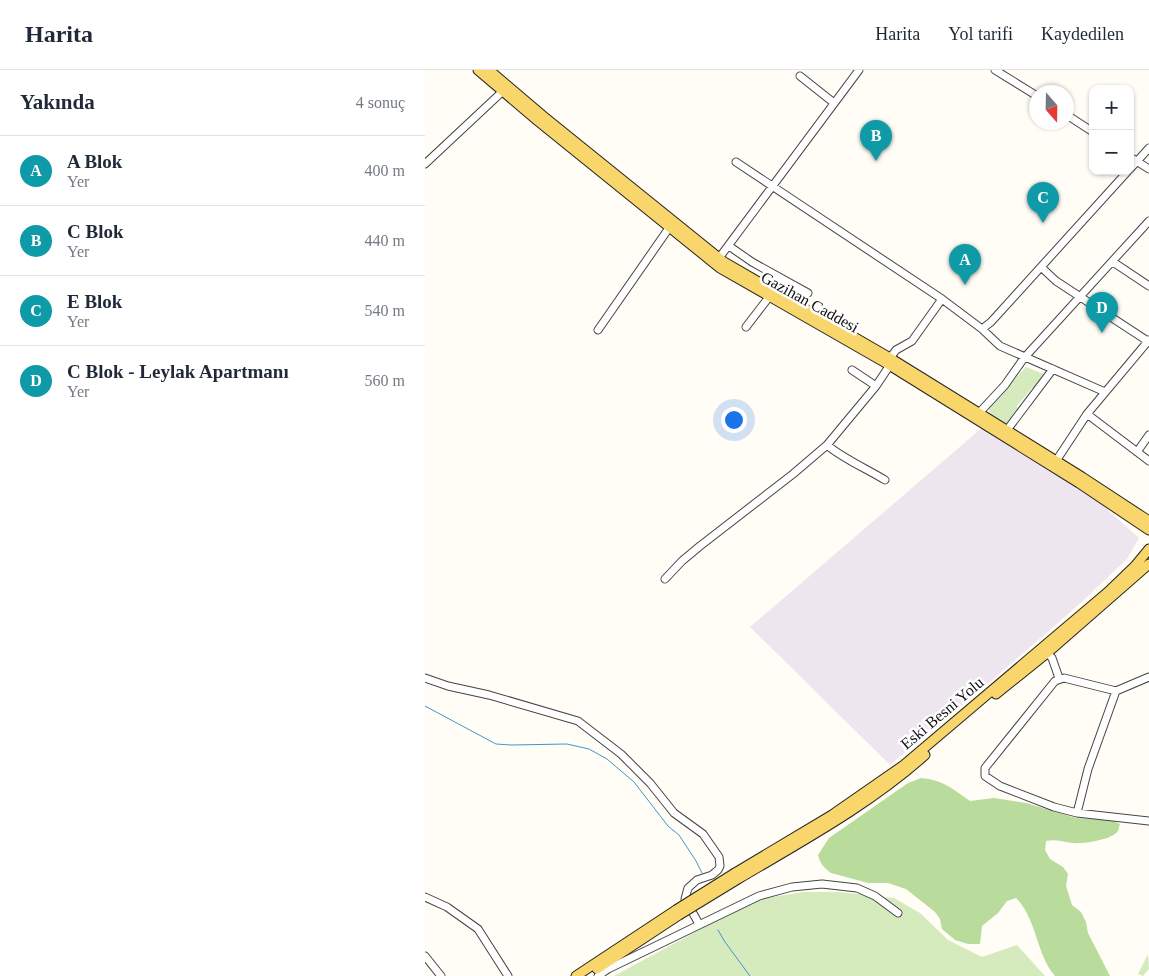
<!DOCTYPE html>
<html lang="tr">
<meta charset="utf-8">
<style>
:root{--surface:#fff;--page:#f2f2f3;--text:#1f2937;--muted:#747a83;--line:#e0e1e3;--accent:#2563eb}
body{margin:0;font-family:"Times New Roman",serif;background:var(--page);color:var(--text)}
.controls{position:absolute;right:15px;top:15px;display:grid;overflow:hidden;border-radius:10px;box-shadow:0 1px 4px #0004}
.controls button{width:45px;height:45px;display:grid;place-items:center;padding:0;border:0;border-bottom:1px solid var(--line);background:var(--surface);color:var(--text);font:25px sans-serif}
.compass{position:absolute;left:604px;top:15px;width:45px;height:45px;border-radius:50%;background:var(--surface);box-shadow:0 1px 4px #0004;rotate:160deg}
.you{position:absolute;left:308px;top:349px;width:18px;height:18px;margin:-12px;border:4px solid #fff;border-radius:50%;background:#1a73e8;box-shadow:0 0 0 8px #1a73e833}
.badge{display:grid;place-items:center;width:32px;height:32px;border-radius:50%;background:var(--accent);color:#fff;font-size:16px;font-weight:700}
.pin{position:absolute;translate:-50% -41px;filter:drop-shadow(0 1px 2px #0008)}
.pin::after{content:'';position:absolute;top:26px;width:18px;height:15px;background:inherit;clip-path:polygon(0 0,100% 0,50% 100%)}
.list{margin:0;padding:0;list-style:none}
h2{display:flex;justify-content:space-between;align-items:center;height:65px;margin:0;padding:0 20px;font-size:21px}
h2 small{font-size:16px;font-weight:400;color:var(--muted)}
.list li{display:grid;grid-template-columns:32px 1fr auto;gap:15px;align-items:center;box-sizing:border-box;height:70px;padding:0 20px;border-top:1px solid var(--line)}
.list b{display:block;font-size:19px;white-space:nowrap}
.list p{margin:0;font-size:16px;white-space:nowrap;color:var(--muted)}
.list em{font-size:16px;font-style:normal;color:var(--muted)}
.map{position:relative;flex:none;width:724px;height:906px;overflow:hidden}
header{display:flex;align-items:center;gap:30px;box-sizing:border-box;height:70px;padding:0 25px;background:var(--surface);border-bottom:1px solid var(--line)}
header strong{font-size:24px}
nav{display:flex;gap:28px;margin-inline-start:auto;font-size:18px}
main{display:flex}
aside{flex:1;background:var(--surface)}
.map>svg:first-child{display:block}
.industrial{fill:#eee6ef}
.green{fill:#d5ebbd}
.forest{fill:#b9dc9c}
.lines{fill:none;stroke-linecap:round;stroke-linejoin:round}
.stream{stroke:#3f96cf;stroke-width:1}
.minor-casing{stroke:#444;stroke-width:9}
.major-casing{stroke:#222;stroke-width:11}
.minor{stroke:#fff;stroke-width:7}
.major{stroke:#f9d66b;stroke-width:9}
.major-bridge-casing{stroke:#222;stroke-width:11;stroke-linecap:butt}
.major-bridge{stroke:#f9d66b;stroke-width:9}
.labels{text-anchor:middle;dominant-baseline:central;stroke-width:5;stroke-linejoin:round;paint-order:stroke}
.street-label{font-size:16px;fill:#111;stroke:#fff}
</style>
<header>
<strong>Harita</strong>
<nav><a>Harita</a><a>Yol tarifi</a><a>Kaydedilen</a></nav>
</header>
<main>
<aside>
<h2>Yakında<small>4 sonuç</small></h2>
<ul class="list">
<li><span class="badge" style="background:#0f9aa8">A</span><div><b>A Blok</b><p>Yer</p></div><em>400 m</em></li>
<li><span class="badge" style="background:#0f9aa8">B</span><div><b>C Blok</b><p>Yer</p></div><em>440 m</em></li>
<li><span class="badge" style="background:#0f9aa8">C</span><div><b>E Blok</b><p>Yer</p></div><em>540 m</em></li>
<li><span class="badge" style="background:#0f9aa8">D</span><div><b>C Blok - Leylak Apartmanı</b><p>Yer</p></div><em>560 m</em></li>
</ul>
</aside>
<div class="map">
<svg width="724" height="906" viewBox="0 0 724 906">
<rect width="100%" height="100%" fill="#fffdf5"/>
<path class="industrial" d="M558,357L675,433L714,468L702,489L650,538L558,618L465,695L325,557Z"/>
<path class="green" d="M601,297L621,305L612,317L607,318L592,336L593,340L581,354L565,345L564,338Z
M378,822H414L469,828L495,843L523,870L557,887L592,875L620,906H189L300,846L336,829Z
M723,884L724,899L718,906L713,904Z"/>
<path class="forest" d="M496,708C518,710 528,719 545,731L569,728L601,733L651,748L686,750L695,754C694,756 694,759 693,761C687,770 658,774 648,773C638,772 631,769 621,771L620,780L625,789L638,797L643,804L641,816L647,835L656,842L661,852L663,863L685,906H630C611,884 612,849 591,828L582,831L573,843L557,856L555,874H543L530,870L517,859L515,849L510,842L481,819L463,813H443L406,803C399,798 395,793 393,785L404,768L483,713Z"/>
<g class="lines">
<path class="stream" d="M0,636L71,674L86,675L142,674L164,679L182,689L209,712L243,756L254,765L271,791L277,803
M293,860L300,872L325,906"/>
<defs>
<path id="minor" d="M570,0L612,26
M375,6L409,33
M642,45L668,62
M705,87L724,99
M311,92L517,229L557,259L575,276L680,322
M0,94L78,21
M705,99L724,78
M304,176L327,192L383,223
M294,188L434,0
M688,192L724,216
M616,197L631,211L724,272
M321,257L344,227
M557,259L566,252L703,101
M173,260L244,158
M465,288L471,280L487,271L517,229
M427,300L451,316
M554,343L580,315L599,288L724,151
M662,344L724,391
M582,360L628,299
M402,375C417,388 442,399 460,410
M712,382L724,365
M631,391L662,344L724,270
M240,509L257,491L275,476L368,404L402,375L451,316L465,295
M622,583L627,588L634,608
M0,608L23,616L64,625L153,651L196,684L225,713L249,743L278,764L294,787L295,796L293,800L287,805L272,810L263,818L260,829L274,854
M691,621L639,608L630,611L560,698V706L575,716L629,737L652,743L724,751
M652,743L663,699L691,621L724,607
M0,827L22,837L53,859L83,906
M0,886L16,906
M173,906L183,899L334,826L367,817L397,814L432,818L450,826L473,843"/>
<path id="major" d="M53,0L113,51L295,198L461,293L654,413L724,460
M64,0L118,46L299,192L465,288L657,407L724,451
M571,624L622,583L724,494
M310,803L407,745L479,695L683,522L710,496L724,479
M313,809C377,771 444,735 500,685
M172,899L254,845
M151,906L251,840"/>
</defs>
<use href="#minor" class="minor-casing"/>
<use href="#major" class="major-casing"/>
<use href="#minor" class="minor"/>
<use href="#major" class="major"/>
<defs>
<path id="major-bridge" d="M251,840L310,803
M254,845L313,809"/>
</defs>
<use href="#major-bridge" class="major-bridge-casing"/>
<use href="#major-bridge" class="major-bridge"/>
</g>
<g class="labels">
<g class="street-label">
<text transform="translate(385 232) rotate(29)">Gazihan Caddesi</text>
<text transform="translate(517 643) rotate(-40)">Eski Besni Yolu</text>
</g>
</g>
</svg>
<div class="controls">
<button>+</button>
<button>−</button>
</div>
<svg class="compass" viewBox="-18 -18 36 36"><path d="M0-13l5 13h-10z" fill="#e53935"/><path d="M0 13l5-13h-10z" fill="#747a83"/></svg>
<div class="you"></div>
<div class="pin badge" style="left:540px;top:215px;background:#0f9aa8">A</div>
<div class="pin badge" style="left:451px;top:91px;background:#0f9aa8">B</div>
<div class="pin badge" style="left:618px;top:153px;background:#0f9aa8">C</div>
<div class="pin badge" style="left:677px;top:263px;background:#0f9aa8">D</div>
</div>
</main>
